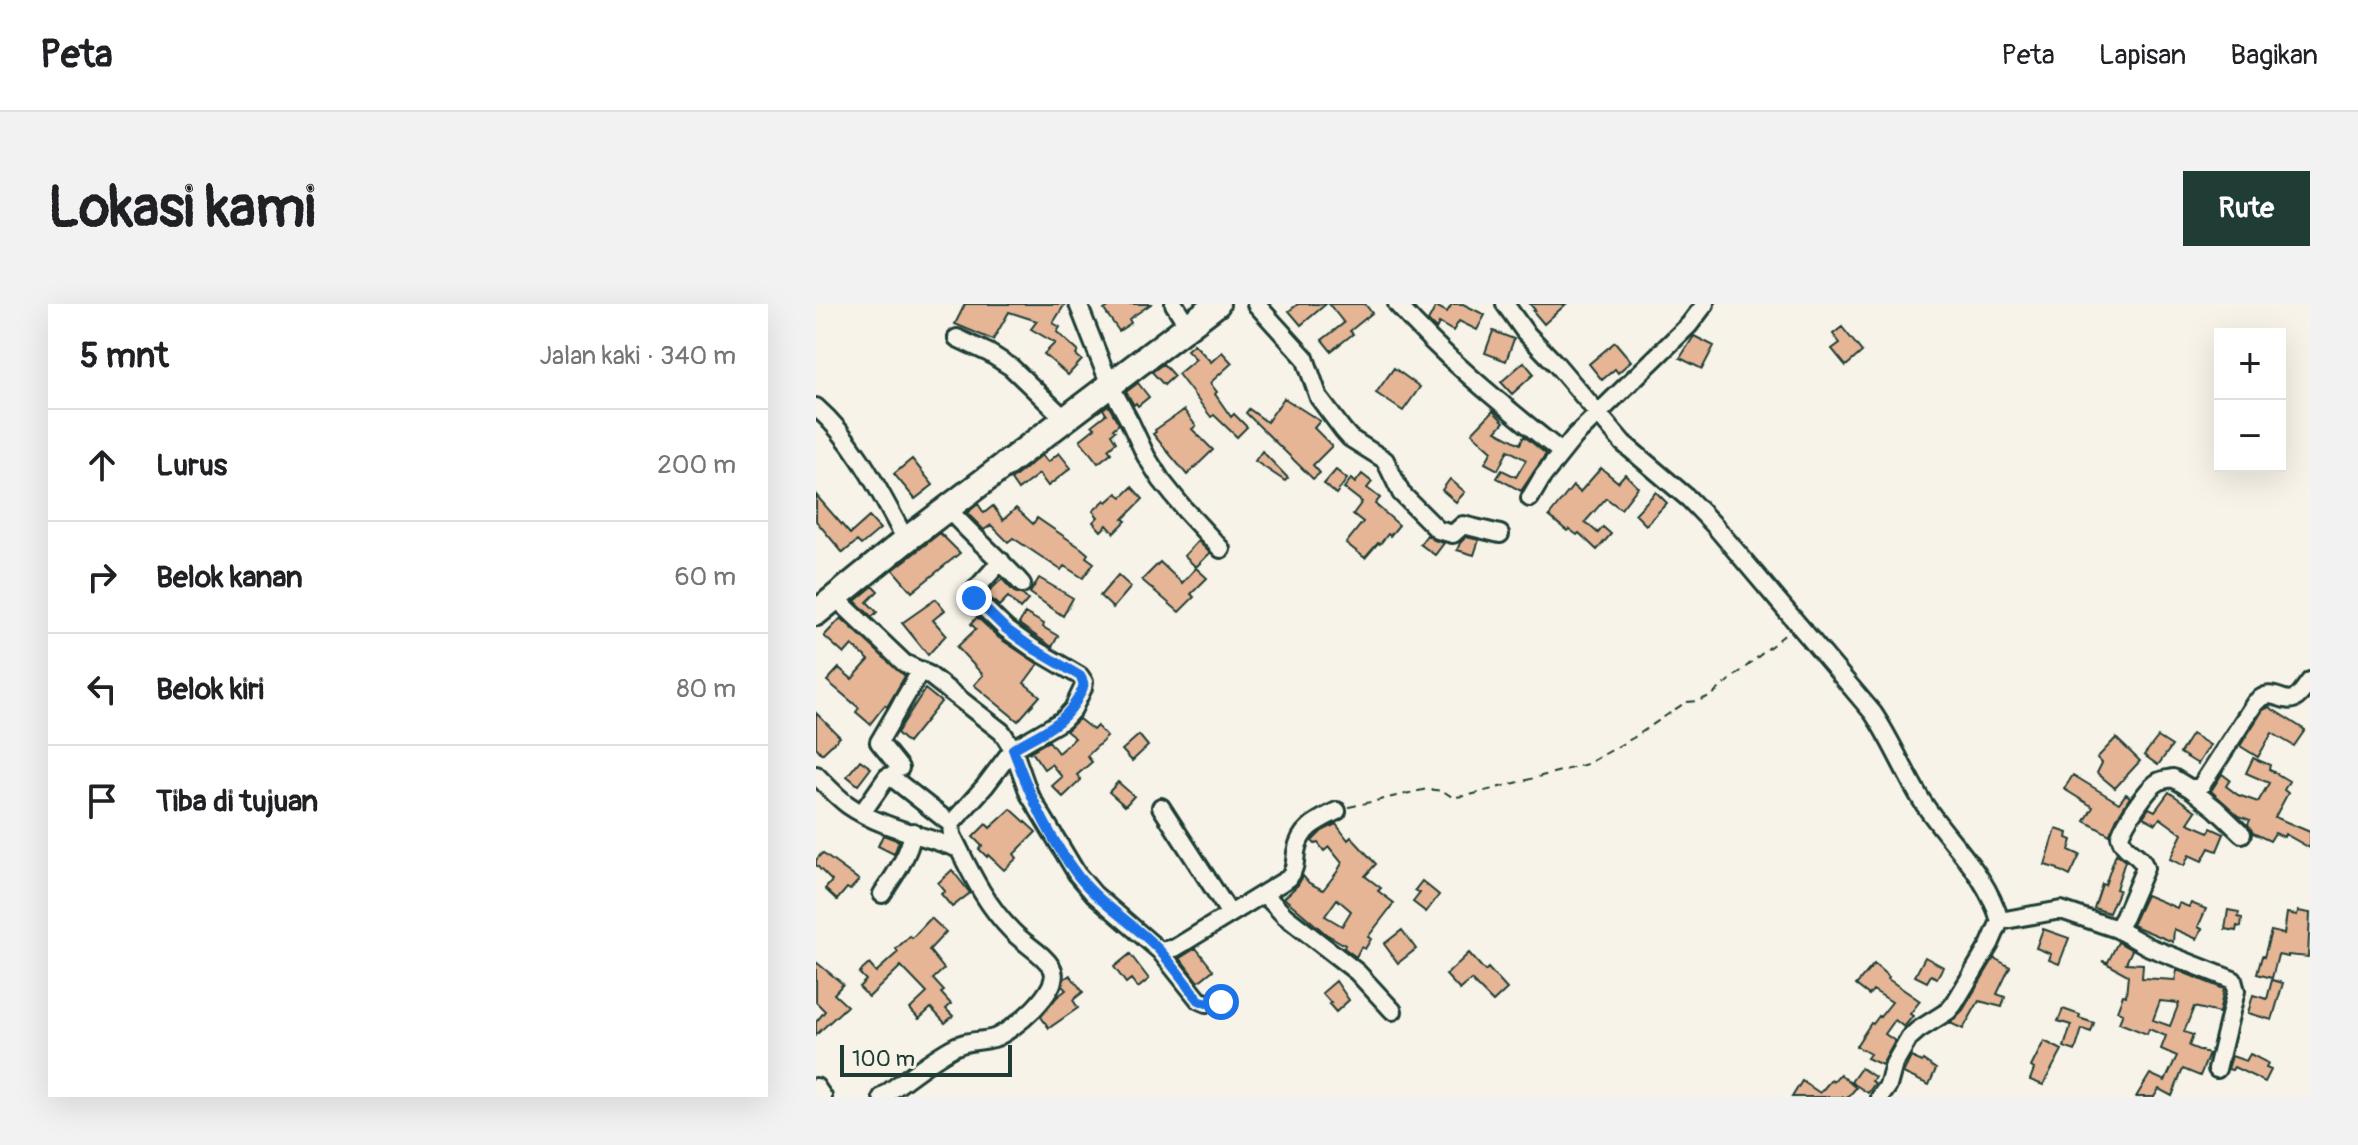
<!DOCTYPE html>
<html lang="id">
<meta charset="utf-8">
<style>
:root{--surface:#fff;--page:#f2f2f2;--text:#202124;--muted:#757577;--line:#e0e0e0;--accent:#1f3d34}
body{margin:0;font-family:Pangolin,sans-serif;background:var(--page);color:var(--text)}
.controls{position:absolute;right:24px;top:24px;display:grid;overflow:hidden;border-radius:0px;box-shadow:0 8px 32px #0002}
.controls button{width:72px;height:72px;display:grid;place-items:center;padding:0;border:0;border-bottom:2px solid var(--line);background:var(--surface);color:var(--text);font:40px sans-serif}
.scale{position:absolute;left:24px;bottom:20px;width:172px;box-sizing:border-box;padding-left:8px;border:4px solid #1f3d34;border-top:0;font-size:22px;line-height:28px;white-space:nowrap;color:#1f3d34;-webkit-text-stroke:6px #f7f3e8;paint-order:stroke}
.stop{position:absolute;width:24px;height:24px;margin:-18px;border:6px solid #1a73e8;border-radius:50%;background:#fff}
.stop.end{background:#1a73e8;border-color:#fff;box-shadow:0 2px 8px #0008}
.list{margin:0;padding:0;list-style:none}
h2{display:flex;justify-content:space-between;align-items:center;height:104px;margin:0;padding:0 32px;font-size:34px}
h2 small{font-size:26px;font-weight:400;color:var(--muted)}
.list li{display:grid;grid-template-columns:52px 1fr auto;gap:24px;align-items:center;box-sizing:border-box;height:112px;padding:0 32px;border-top:2px solid var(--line)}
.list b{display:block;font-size:30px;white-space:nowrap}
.list em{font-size:26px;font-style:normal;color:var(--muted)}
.icon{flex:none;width:44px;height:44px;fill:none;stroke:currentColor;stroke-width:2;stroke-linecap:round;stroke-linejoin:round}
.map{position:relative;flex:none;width:1494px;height:793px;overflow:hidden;border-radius:0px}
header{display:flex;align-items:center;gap:48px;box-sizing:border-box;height:112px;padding:0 40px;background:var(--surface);border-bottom:2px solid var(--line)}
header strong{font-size:38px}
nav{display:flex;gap:44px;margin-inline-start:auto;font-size:28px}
.intro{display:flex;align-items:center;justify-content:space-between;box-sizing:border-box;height:192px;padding:0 48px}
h1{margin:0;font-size:56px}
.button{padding:20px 36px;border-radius:0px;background:var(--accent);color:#fff;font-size:28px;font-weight:700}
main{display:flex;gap:48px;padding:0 48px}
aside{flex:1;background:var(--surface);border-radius:0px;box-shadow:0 8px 32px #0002}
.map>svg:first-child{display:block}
.building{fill:#e5b596;stroke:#1f3d34;stroke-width:2;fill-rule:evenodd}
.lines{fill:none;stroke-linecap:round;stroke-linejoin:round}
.minor-casing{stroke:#1f3d34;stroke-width:22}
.highway-casing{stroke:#1f3d34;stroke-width:30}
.path{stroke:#1f3d34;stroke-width:2;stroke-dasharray:8 6;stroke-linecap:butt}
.minor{stroke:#f7f3e8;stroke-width:16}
.highway{stroke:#f7f3e8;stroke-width:24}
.route{stroke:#1a73e8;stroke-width:10}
</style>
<header>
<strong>Peta</strong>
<nav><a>Peta</a><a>Lapisan</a><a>Bagikan</a></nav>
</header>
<div class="intro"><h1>Lokasi kami</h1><a class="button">Rute</a></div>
<main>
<aside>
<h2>5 mnt<small>Jalan kaki · 340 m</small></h2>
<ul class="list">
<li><svg class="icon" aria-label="ahead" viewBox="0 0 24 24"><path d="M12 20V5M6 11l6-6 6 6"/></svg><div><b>Lurus</b></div><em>200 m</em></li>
<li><svg class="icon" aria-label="right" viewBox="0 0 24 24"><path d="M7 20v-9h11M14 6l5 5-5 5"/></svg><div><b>Belok kanan</b></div><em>60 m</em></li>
<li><svg class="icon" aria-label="left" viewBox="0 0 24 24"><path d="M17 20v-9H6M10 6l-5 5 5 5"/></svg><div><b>Belok kiri</b></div><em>80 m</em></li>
<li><svg class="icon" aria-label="arrive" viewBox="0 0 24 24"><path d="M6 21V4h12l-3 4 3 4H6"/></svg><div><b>Tiba di tujuan</b></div></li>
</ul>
</aside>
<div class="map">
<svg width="1494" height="793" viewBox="0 0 1494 793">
<rect width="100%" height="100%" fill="#f7f3e8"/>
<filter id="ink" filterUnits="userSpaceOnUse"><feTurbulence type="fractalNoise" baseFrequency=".0125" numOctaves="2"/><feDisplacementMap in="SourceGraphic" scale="16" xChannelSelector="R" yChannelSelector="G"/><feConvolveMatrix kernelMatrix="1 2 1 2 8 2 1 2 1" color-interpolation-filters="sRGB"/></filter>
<g filter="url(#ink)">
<path class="building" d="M149,0H249L237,19L244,23L241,28L262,47L260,51L266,56L252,71L228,50L239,39L215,25L221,17L193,8L177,36L139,20Z
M297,0H335L313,15L315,19L303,27L288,6Z
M482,0H510L485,21L473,7Z
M513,0H549L556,9L534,27L537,30L515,47L506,36L528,19Z
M636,0H647L669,11L661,26L643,17L637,27L623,19L620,25L612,17L620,2L631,8Z
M714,0H750L728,20L717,7L719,6Z
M1026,23L1046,48L1030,62L1016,45L1024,39L1017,30Z
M677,27L698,35L690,57L669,49Z
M878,32L898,42L886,65L864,54Z
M799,38L815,57L802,69L799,65L786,76L773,60Z
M378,40L395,58L406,48L416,59L394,79L401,88L399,90L415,113L418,110L431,123L421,133L398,111L395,113L362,70L380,55L371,46Z
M708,58L718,70L696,90L685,78Z
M347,60L358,72L348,81L336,68Z
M578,64L604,83L587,107L560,89Z
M322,79L333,93L322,102L320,99L318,101L310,88Z
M468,94L504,117L498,124L516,142L497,161L504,169L497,175L430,109L433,105L451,118Z
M292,101L303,120L297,125L299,127L295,130L300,138L292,145L295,149L282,159L264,136L279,124L276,121L290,110L287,105Z
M368,106L380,122L376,125L397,146L371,171L337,130L340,128L339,126Z
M677,107L688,118L680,127L704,140L708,132L730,150L705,187L681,174L686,166L700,173L710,156L692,146L682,166L669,159L676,147L656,129Z
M446,147L472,174L469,177L439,157Z
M243,149L255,164L232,182L223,170L202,186L195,176L226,151L232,158Z
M96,155L117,181L99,195L78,170Z
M785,164L802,178L809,170L822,183L805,205L790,194L769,218L782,229L787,223L795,230L781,246L763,229L761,231L753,225L751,227L733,212L757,182L764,188Z
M520,166L531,175L520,190L508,180Z
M546,170L556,178L551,184L564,194L559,200L583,221L574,232L572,230L564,240L562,239L549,254L530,239L547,218L537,210L546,198L528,184L535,175L539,179Z
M634,175L649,188L640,198L626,186Z
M316,183L327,195L307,215L310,217L298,229L291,221L285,227L277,218L282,213L277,207L289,196L291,198L301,189L306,193Z
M840,188L851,199L830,221L819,210Z
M0,191L34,230L53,213L64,225L45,241L41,237L27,249L0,217Z
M162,200L168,209L177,202L187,216L200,204L217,220L221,214L265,244L272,250L270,253L278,259L267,274L248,262L245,266L197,234L192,238L175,221L168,226L151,209Z
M124,229L144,249L96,288L77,266Z
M611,231L618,236L628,239L619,251L604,240Z
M650,233L663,236L658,251L641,246L644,239Z
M382,237L394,249L380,263L368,252Z
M344,258L366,279L380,264L391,274L375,290L378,293L363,308L326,276Z
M302,271L315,283L297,304L284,292Z
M223,274L257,294L247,312L214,289Z
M186,275L198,288L207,291L212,296L204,305L192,293L183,302L170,290Z
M57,282L62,287L51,298L61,308L56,313L39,297Z
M120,295L129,306L117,316L130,331L112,351L86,319Z
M209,309L228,320L227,323L242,332L236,343L203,320Z
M161,313L183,334L222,360L208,379L224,392L202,417L158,381L167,371L141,343L160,325L155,320Z
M25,314L89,372L71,403L69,401L54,420L40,408L43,404L11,377L23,364L36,375L53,356L36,341L28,350L8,332Z
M109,385L125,398L92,439L81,429Z
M1453,403L1489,426L1478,442L1456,429L1442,453L1424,442L1447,406Z
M0,409L24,433L6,450L0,443Z
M263,415L277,426L281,422L291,433L271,452L276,458L261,471L265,476L247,493L236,482L246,473L235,460L228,465L216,448L212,449L233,437L242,449L259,434L250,427Z
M1376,430L1394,441L1382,460L1364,449Z
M323,431L332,442L316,457L306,446Z
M1342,433L1356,442L1342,461L1328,451Z
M1300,434L1324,457L1299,484L1281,469L1286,459L1281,454Z
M1437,454L1454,461L1453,465L1473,477L1468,486L1472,489L1459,513L1494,528V544L1469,530L1468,533L1459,529L1454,537L1437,529L1432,520L1434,516L1423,512L1395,487L1406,470L1414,476L1410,482L1422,491L1442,498L1453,479L1430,469Z
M44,456L55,464L42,481L31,472Z
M1257,471L1303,499L1310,490L1314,493L1301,514L1294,531L1269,517L1277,503L1248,485Z
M302,478L318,492L309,502L293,488Z
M1353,488L1380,507L1372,519L1393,528L1395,524L1408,530L1401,547L1393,544L1386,557L1373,551L1368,562L1354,555L1366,530L1344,514L1340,520L1327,513L1333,504L1339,507Z
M195,505L220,528L198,550L201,554L188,566L172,551L171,553L163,545L166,542L157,533L170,520L174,524Z
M520,520L532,536L535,533L560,560L549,572L565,584L562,587L578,599L552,633L555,635L549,645L545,643L540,653L528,644L529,641L510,630L468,594L482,581L487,572L493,579L507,586L521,568L526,559L513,543L508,547L502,539L499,540L496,537L506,527ZM521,595L535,607L526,622L509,612Z
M1240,525L1252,529L1251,534L1256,536L1253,546L1264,551L1254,572L1242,566V565L1229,561Z
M67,531L83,537L78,550L62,542Z
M6,549L43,576L34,586L31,584L21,596L9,585L16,577L0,561V556Z
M1300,550L1309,557L1300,585L1303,586L1293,609L1278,604L1286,580L1289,581Z
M136,566L154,589L136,603L125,590L129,587L122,579Z
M606,577L623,591L610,608L597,598L604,589L599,586Z
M1330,591L1361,604L1363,599L1373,603L1375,599L1390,605L1382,623L1386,625L1381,635L1358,625L1357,638L1316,621Z
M1412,606L1423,608L1422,613L1426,614L1425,623L1421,622L1420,627L1409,625Z
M1482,607L1494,609L1492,653L1472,651V653L1462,651L1456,674L1441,670L1446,652L1448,653L1455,627L1468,630L1471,609L1481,611Z
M115,614L130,628L113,646L128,665L117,675L128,687L125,689L135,700L130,705L137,712L129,719L115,704L103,715L94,705L111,689L85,662L53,693L43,683L50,676L43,669L53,660L60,668L82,648L80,645L94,632L96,634Z
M1227,625L1253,634L1243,660L1233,656L1235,650L1220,644Z
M586,626L600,645L582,659L568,640Z
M1302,638L1316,646L1310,659L1327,660L1326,674L1359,676L1361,666L1408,685L1403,709L1378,703L1368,728L1377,731L1373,742L1393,750L1384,772L1367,765L1356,792L1343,785L1338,793H1320L1334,770L1349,777L1361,752L1345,745L1350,732L1333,725L1331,730L1303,719L1307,709L1301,707L1307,691L1310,692L1312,671L1286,657L1292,658ZM1344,697L1363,699L1354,722L1337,716Z
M380,644L397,666L382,678L364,654Z
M653,649L669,667L672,664L691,685L677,698L655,676L644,686L630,671Z
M314,650L333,675L322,684L315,675L310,679L298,663Z
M1109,653L1127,663L1121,674L1115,671L1111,678L1099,672Z
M1178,654L1194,663L1181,690L1189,693L1186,703L1163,697L1147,725L1134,719L1147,706Z
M0,658L27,680L18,690L31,702L0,731V718L9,707L0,698Z
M1058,660L1073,673L1072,675L1104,697L1094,710L1097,712L1088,723L1079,716L1069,730L1079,737L1066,761L1051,754L1054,750L1040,742L1055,719L1057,720L1063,712L1064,713L1076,698L1057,686L1053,691L1040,681Z
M254,671L267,688L257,696L262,704L233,724L225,713L241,693L250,686L246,682L248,675Z
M1456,676L1467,679L1456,716L1432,709L1437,691L1451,695Z
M520,677L533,696L520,708L513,700L515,699L506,689Z
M1247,705L1264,711L1263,714L1278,719L1275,728L1266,725L1259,747L1248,743L1255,721L1242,717Z
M1228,737L1246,746L1227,781L1214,776L1218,765L1215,763Z
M1434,750L1452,759L1450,764L1455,766L1449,778L1418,763L1416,766L1412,765L1416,752L1430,757Z
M1095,753L1106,758L1107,756L1120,765L1113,781L1087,769Z
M1045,764L1059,773L1056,777L1059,779L1052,789L1035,778Z
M1024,770L1040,784L1032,793H976L986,777L1004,789L1015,776L1017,778Z"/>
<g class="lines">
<defs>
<path id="minor" d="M262,0L294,81L314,118L330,152L345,176L369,206L405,245
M358,0L372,22
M440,0L489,54L503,94L527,126L534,134L569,156L585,189L622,226L637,230L647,221L684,230
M581,0C630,56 687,101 745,148
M689,0L709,28L740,60L807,139L873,195L898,221L1057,409C1076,437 1088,468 1106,497C1132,537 1171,570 1184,617L1174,640L1138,700L1132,707L1102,726L1093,734L1078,760L1072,782L1064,793
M141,34L173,49L195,63L248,114
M0,103C41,139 64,189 90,236
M714,194L727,172L759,132L873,21L889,0
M133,206C156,232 183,254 206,280
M20,294L88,359L113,371L186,428L197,445L213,490L261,570L278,590L344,647L359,644L473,574C479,566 479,558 480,548C484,524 501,517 521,507
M84,464L63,438L105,366
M0,471C10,481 21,493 32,501C65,524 107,531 143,545C157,574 173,604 196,627C208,640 227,649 236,664C248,685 195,728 178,734C164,738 149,736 136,744C111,758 89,776 66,793
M1375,485L1400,505L1426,530
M345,503L414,610
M46,509L71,473L74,472L135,520
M143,545L136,531L135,520L169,482L197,445L247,416L257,405L267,384L268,378L264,372L218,345L190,325L158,294V287L185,257
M66,590C79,571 93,551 97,528
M448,590L469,612L541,668L577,707
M1184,617L1245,606L1301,625L1308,613L1329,564C1325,549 1307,548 1304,532C1308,520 1332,482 1344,477C1348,475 1353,475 1357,474L1375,485L1385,482L1439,399C1458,380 1466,403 1481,393C1486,389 1490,382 1494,377
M1301,625L1333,643L1417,676L1420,687L1401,765
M344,647L383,696L390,699L405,698
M0,783L7,793"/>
<path id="highway" d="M0,309L90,236L401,0"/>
</defs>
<use href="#minor" class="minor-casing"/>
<use href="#highway" class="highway-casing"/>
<path class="path" d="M533,503L611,485L627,487L636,493L650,492L771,460L817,434L870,398L882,397L896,391L972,328"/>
<use href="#minor" class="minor"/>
<use href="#highway" class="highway"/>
</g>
</g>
<g class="lines" filter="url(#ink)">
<path class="route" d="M158,294L190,325L218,345L264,372C269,380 268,382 264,390C249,421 225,428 197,445C213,490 233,534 262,572C285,601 319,620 344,647C358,662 370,680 383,696L390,699L405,698"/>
</g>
</svg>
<div class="controls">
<button>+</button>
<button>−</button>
</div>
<div class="scale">100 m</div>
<div class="stop" style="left:405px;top:698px"></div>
<div class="stop end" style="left:158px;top:294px"></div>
</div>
</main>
